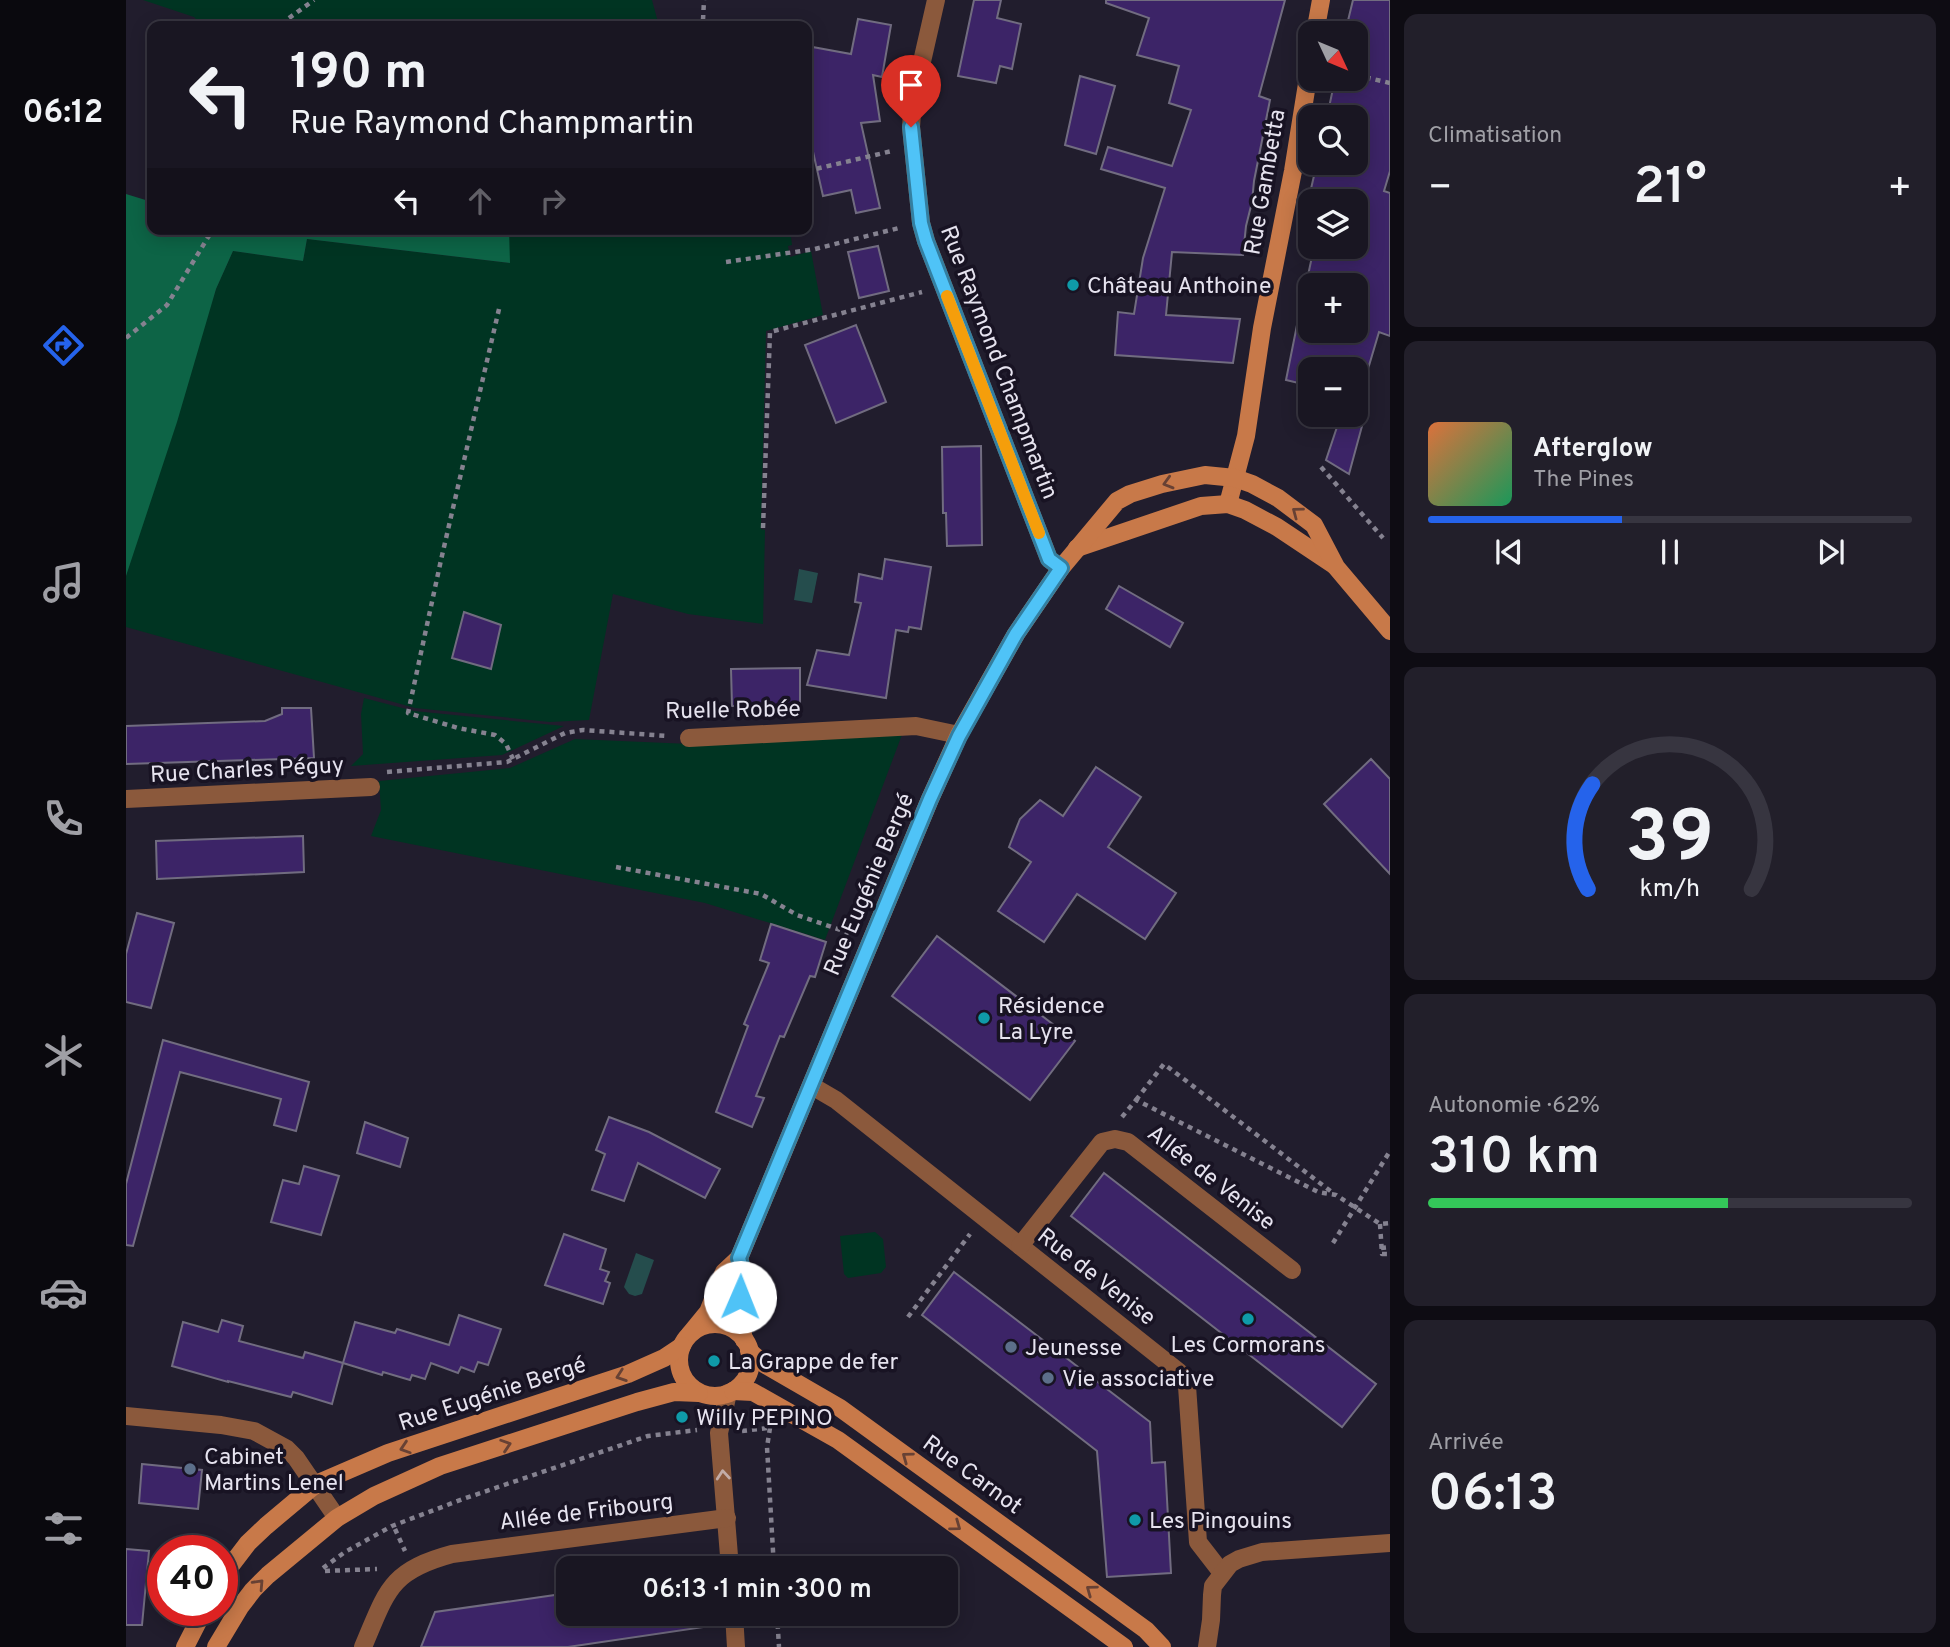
<!DOCTYPE html>
<html lang="fr">
<head>
<meta charset="utf-8">
<style>
	:root { --surface:#191622; --page:#221f2a; --text:#f1f3f6; --muted:#9f9fa5; --line:#373540; --accent:#2563eb }
	body { margin:0; font-family:Overpass,sans-serif; background:var(--page); color:var(--text); height:100vh; display:flex; flex-direction:column; font-size:26px; white-space:nowrap }
	* { box-sizing:border-box; margin:0 }
	p { font-size:23px; color:var(--muted) }
	.icon { flex:none; width:38px; height:38px; fill:none; stroke:currentColor; stroke-width:2; stroke-linecap:round; stroke-linejoin:round }
	.map { position:relative; flex:1; overflow:hidden }
	.panel { display:flex; flex-direction:column; gap:14px; padding:14px; background:#0e0c13; width:560px }
	.panel>* { flex:none }
	.banner { position:absolute; left:21px; top:21px; width:665px; height:214px; border-radius:14px; box-shadow:0 4px 18px #0003,0 0 0 2px var(--line); background:#191622; color:var(--text); overflow:hidden }
	.needle { width:46px; rotate:134deg }
	.buttons { position:absolute; left:1172px; top:21px; display:grid; gap:14px }
	.buttons a { display:grid; place-items:center; width:70px; height:70px; border-radius:14px; background:var(--surface); box-shadow:0 4px 18px #0003,0 0 0 2px var(--line); font-size:35px }
	.speed { position:absolute; left:21px; top:1535px; display:flex; gap:14px; font-size:35px; font-weight:700; text-align:center }
	.speed>* { display:grid; place-content:center; width:91px; height:91px; border-radius:50%; background:var(--surface); box-shadow:0 4px 18px #0003,0 0 0 2px var(--line); line-height:1 }
	.speed .limit { border:10px solid #d22; background:#fff; color:#111 }
	.pin { position:absolute; display:grid; place-items:center; width:60px; height:60px; color:#fff; margin:-72px -30px; border-radius:50% 50% 50% 0; rotate:-45deg; box-shadow:0 0 7px #0007 }
	.pin .icon { rotate:45deg }
	.me { position:absolute; width:77px; margin:-38px; rotate:1deg; stroke-linejoin:round; filter:drop-shadow(0 0 5px #0008) }
	.turn { display:flex; align-items:center; gap:24px; height:147px; padding:0 28px; font-size:32px }
	.turn .icon { width:91px; height:91px; stroke-width:2.5 }
	.turn b { display:block; font-size:49px; line-height:60px }
	.lanes { display:flex; align-items:center; height:66px; padding:0 28px; background:#0003; justify-content:center; gap:35px; direction:ltr }
	.lanes .off { opacity:.35 }
	.big { font-size:52px; font-weight:600; line-height:1.1 }
	.panel .tile { flex:1; display:flex; flex-direction:column; justify-content:center; gap:10px; min-width:0; padding:0 24px; border-radius:14px; background:var(--page) }
	.panel .dial { align-items:center; gap:0 }
	.dial svg { height:182px; overflow:visible; fill:none; stroke:var(--line); stroke-width:7; stroke-linecap:round; text-anchor:middle }
	.dial text { fill:var(--text); stroke:none }
	.song { display:flex; align-items:center; gap:21px }
	.cover { width:84px; height:84px; border-radius:10px; background:linear-gradient(135deg,hsl(20 70% 55%),hsl(150 70% 35%)) }
	.played { height:7px; border-radius:4px; background:linear-gradient(90deg,var(--accent) 40%,var(--line) 40%) }
	.keys { display:flex; justify-content:space-around; direction:ltr }
	.heat { display:flex; justify-content:space-between; align-items:center; font-size:38px; direction:ltr }
	.charge { height:10px; border-radius:5px; background:linear-gradient(90deg,#34c759 62%,var(--line) 0) }
	.trip { position:absolute; left:430px; top:1556px; width:402px; height:70px; border-radius:14px; background:var(--surface); box-shadow:0 4px 18px #0003,0 0 0 2px var(--line); font-weight:600; line-height:70px; text-align:center }
	main { display:flex; flex:1; min-height:0 }
	.tabs { display:flex; flex-direction:column; width:126px; justify-content:space-around; align-items:center; background:#0a090e; color:var(--muted) }
	.tabs .icon { width:49px; height:49px }
	.tabs .selected { color:var(--accent) }
	.tabs b { font-size:32px; color:var(--text) }
	.map>svg:first-child { display:block }
	.green { fill:#003422 }
	.forest { fill:#0d6446 }
	.water { fill:#254d4d }
	.building { fill:#3c2467; stroke:#716c80; stroke-width:2 }
	.lines { fill:none; stroke-linecap:round; stroke-linejoin:round }
	.path { stroke:#858290; stroke-width:4.5; stroke-dasharray:5 5; stroke-linecap:butt }
	.street { stroke:#8b593c; stroke-width:18 }
	.secondary { stroke:#c87949; stroke-width:18 }
	.oneway { stroke:#674134 }
	.oneway2 { stroke:#c2aca7 }
	.route-casing { stroke:#337fa1; stroke-width:18 }
	.route { stroke:#4fc3f7; stroke-width:12 }
	.slow { stroke:#f59e0b; stroke-width:12 }
	.culture-dot { fill:#0f9aa8; stroke:#181323; stroke-width:2.5 }
	.service-dot { fill:#5c6f8a; stroke:#181323; stroke-width:2.5 }
	.labels { text-anchor:middle; stroke-width:7; stroke-linejoin:round; paint-order:stroke }
	.street-label { font-size:23px; fill:#e6e3ef; stroke:#181323 }
	.poi-label { font-size:23px; fill:#e6e3ef; stroke:#181323; text-anchor:start }
</style>
</head>
<body>
<main>
<nav class="tabs">
<b>06:12</b>
<svg class="icon selected" aria-label="directions" viewBox="0 0 24 24"><path d="M12 3l9 9-9 9-9-9zM9 14v-3h6M13 9l2 2-2 2"/></svg>
<svg class="icon" aria-label="music" viewBox="0 0 24 24"><path d="M9 18V5l10-2v13"/><circle cx="6" cy="18" r="3"/><circle cx="16" cy="16" r="3"/></svg>
<svg class="icon" aria-label="phone" viewBox="0 0 24 24"><path d="M5 4h4l2 5-3 2q2 4 5 5l2-3 5 2v4C11 20 4 13 5 4z"/></svg>
<svg class="icon" aria-label="climate" viewBox="0 0 24 24"><path d="M12 3v18M4 7l16 10M4 17L20 7"/></svg>
<svg class="icon" aria-label="car" viewBox="0 0 24 24"><path d="M5 17H2v-5l4-1 3-4h7l3 4 3 1v5h-3M9 17h6M6 11h13"/><circle cx="7" cy="17" r="2"/><circle cx="17" cy="17" r="2"/></svg>
<svg class="icon" aria-label="filters" viewBox="0 0 24 24"><path d="M4 7h16M4 17h16"/><circle cx="9" cy="7" r="2"/><circle cx="15" cy="17" r="2"/></svg>
</nav>
<div class="map">
<svg width="1264" height="1647" viewBox="0 0 1264 1647">
	<rect width="100%" height="100%" fill="#211d2d"/>
	<!-- green -->
	<g class="green">
		<path d="M 17,0 L 526,0 L 533,26 L 77,26 L 68,17 Z"/>
		<path d="M 383,229 L 664,229 L 666,245 L 662,246 L 664,257 L 685,251 L 697,315 L 640,331 L 635,529 L 639,530 L 637,624 L 562,614 L 487,594 L 463,720 L 424,722 L 289,708 L 0,627 L 0,576 L 90,289 L 107,251 L 177,261 L 181,239 L 383,263 Z"/>
		<path d="M 238,698 L 288,711 L 438,726 L 376,755 L 225,766 L 237,754 L 235,714 Z"/>
		<path d="M 777,732 L 699,940 L 579,903 L 245,836 L 255,810 L 253,781 L 384,768 L 449,739 L 564,744 Z"/>
		<path d="M 749,1232 L 757,1239 L 760,1267 L 755,1273 L 722,1278 L 718,1274 L 714,1236 Z"/>
	</g>
	<!-- forest -->
	<path class="forest" d="M 0,194 L 26,202 L 26,229 L 383,229 L 384,263 L 181,239 L 177,261 L 107,251 L 90,289 L 51,422 L 0,576 Z"/>
	<!-- water -->
	<g class="water">
		<path d="M 673,569 L 692,573 L 686,603 L 668,600 Z"/>
		<path d="M 510,1253 L 528,1260 L 516,1294 L 509,1296 L 503,1294 L 498,1287 Z"/>
	</g>
	<!-- building -->
	<g class="building">
		<path d="M 848,0 L 875,0 L 871,18 L 895,24 L 886,69 L 874,66 L 870,83 L 832,76 Z"/>
		<path d="M 980,0 L 1159,0 L 1133,96 L 1144,100 L 1128,181 L 1126,202 L 1120,226 L 1117,255 L 1046,252 L 1040,315 L 1114,319 L 1107,363 L 989,355 L 992,312 L 1008,314 L 1017,258 L 1039,188 L 975,169 L 982,147 L 1046,166 L 1065,110 L 1043,103 L 1053,66 L 1011,55 L 1023,18 L 980,3 Z"/>
		<path d="M 1227,0 L 1264,0 L 1264,171 L 1258,191 L 1264,193 L 1264,336 L 1253,332 L 1236,389 L 1230,388 L 1230,369 L 1185,369 L 1185,386 L 1160,380 L 1174,310 L 1185,311 L 1185,331 L 1230,331 L 1230,285 L 1180,285 L 1188,247 L 1230,247 L 1230,201 L 1191,201 L 1193,195 L 1184,193 L 1191,163 L 1230,163 L 1230,117 L 1201,117 L 1209,79 L 1230,79 L 1230,33 L 1219,33 Z"/>
		<path d="M 732,19 L 765,25 L 756,77 L 747,75 L 754,121 L 735,123 L 754,208 L 730,213 L 725,190 L 697,196 L 681,125 L 681,46 L 725,54 Z"/>
		<path d="M 954,76 L 989,86 L 970,154 L 939,145 Z"/>
		<path d="M 752,246 L 763,291 L 733,298 L 722,252 Z"/>
		<path d="M 730,325 L 760,402 L 710,423 L 679,345 Z"/>
		<path d="M 1215,415 L 1239,415 L 1223,474 L 1200,460 Z"/>
		<path d="M 855,446 L 856,545 L 821,546 L 820,513 L 817,513 L 816,447 Z"/>
		<path d="M 759,559 L 805,567 L 795,629 L 783,627 L 782,632 L 770,630 L 760,698 L 681,685 L 691,650 L 723,655 L 735,603 L 729,602 L 733,574 L 756,579 Z"/>
		<path d="M 993,586 L 1057,623 L 1044,647 L 980,609 Z"/>
		<path d="M 338,612 L 375,625 L 365,669 L 326,658 Z"/>
		<path d="M 674,668 L 674,705 L 606,706 L 605,669 Z"/>
		<path d="M 156,708 L 185,708 L 188,758 L 0,764 L 0,726 L 139,721 L 156,714 Z"/>
		<path d="M 1245,759 L 1264,779 L 1264,874 L 1198,804 Z"/>
		<path d="M 970,767 L 1015,797 L 982,847 L 1050,893 L 1019,939 L 951,894 L 918,942 L 872,911 L 905,862 L 883,847 L 894,819 L 914,800 L 937,816 Z"/>
		<path d="M 177,836 L 178,872 L 31,879 L 30,841 Z"/>
		<path d="M 11,913 L 48,923 L 25,1008 L 0,1002 L 0,954 Z"/>
		<path d="M 645,924 L 700,942 L 689,977 L 684,976 L 658,1037 L 654,1036 L 630,1096 L 638,1098 L 626,1127 L 590,1112 L 622,1026 L 618,1024 L 643,963 L 634,960 Z"/>
		<path d="M 811,936 L 949,1041 L 904,1100 L 766,996 Z"/>
		<path d="M 37,1040 L 183,1082 L 170,1131 L 148,1125 L 155,1099 L 54,1072 L 7,1246 L 0,1245 L 0,1184 Z"/>
		<path d="M 483,1117 L 523,1132 L 594,1169 L 579,1198 L 512,1163 L 498,1201 L 466,1190 L 479,1154 L 470,1150 Z"/>
		<path d="M 239,1122 L 282,1138 L 274,1167 L 231,1153 Z"/>
		<path d="M 178,1166 L 213,1176 L 195,1235 L 145,1222 L 157,1180 L 173,1184 Z"/>
		<path d="M 978,1173 L 1250,1384 L 1216,1427 L 945,1216 Z"/>
		<path d="M 438,1234 L 480,1249 L 474,1269 L 483,1272 L 479,1281 L 484,1283 L 477,1304 L 419,1285 Z"/>
		<path d="M 828,1272 L 1024,1422 L 1026,1463 L 1039,1462 L 1045,1573 L 981,1577 L 971,1451 L 796,1315 Z"/>
		<path d="M 333,1315 L 375,1329 L 362,1365 L 352,1362 L 348,1372 L 335,1367 L 332,1373 L 305,1363 L 299,1379 L 286,1375 L 284,1380 L 257,1372 L 256,1375 L 217,1363 L 229,1322 L 269,1333 L 271,1329 L 323,1345 Z"/>
		<path d="M 96,1320 L 117,1326 L 113,1341 L 177,1358 L 179,1352 L 217,1363 L 206,1404 L 167,1392 L 165,1397 L 102,1381 L 102,1382 L 46,1366 L 57,1322 L 92,1332 Z"/>
		<path d="M 16,1464 L 76,1470 L 72,1509 L 13,1503 Z"/>
		<path d="M 0,1549 L 23,1551 L 16,1625 L 0,1625 Z"/>
		<path d="M 443,1593 L 443,1614 L 577,1614 L 578,1627 L 442,1647 L 295,1647 L 309,1612 Z"/>
	</g>
	<g class="lines">
		<!-- path -->
		<g class="path">
			<path d="M 577,20 L 578,0"/>
			<path d="M 158,26 L 159,21 L 188,0"/>
			<path d="M 1230,75 L 1264,83"/>
			<path d="M 681,171 L 766,151"/>
			<path d="M 600,262 L 689,249 L 773,228"/>
			<path d="M 373,309 L 315,560 L 282,713 L 332,728 L 369,735 L 380,744 L 387,759"/>
			<path d="M 0,338 L 41,305 L 87,229"/>
			<path d="M 1195,467 L 1257,538"/>
			<path d="M 637,528 L 644,332 L 796,292"/>
			<path d="M 261,772 L 381,762 L 439,733 L 457,730 L 542,736"/>
			<path d="M 490,867 L 635,894 L 671,915 L 723,933"/>
			<path d="M 1010,1100 L 1038,1064 L 1207,1193"/>
			<path d="M 996,1117 L 1010,1100 L 1192,1192 L 1210,1195 L 1254,1224 L 1264,1223"/>
			<path d="M 1254,1224 L 1256,1254 L 1264,1254"/>
			<path d="M 1207,1243 L 1264,1151"/>
			<path d="M 1255,1248 L 1264,1247"/>
			<path d="M 782,1317 L 844,1234"/>
			<path d="M 644,1428 L 641,1447 L 648,1568"/>
			<path d="M 616,1431 L 642,1428"/>
			<path d="M 269,1529 L 279,1551"/>
			<path d="M 197,1568 L 219,1552 L 266,1526 L 337,1499 L 522,1436 L 571,1430"/>
			<path d="M 199,1571 L 251,1569"/>
			<path d="M 651,1614 L 653,1647"/>
		</g>
		<!-- street -->
		<g class="street">
			<path d="M 810,0 L 787,101 L 785,127 L 795,223 L 800,241 L 923,559 L 935,568"/>
			<path d="M 563,738 L 790,726 L 833,735"/>
			<path d="M 0,799 L 245,787"/>
			<path d="M 686,1086 L 710,1100 L 1053,1372 L 1061,1386 L 1072,1542 L 1096,1573"/>
			<path d="M 894,1246 L 976,1142 L 989,1139 L 1002,1142 L 1166,1270"/>
			<path d="M 602,1393 L 593,1433 L 604,1568"/>
			<path d="M 0,1416 L 95,1425 L 128,1431 L 161,1449 L 170,1458 L 211,1518"/>
			<path d="M 608,1614 L 610,1647"/>
			<path d="M 237,1647 C 261,1591 263,1571 326,1554 L 601,1518"/>
			<path d="M 1081,1647 L 1085,1620 L 1086,1595 L 1087,1586 L 1104,1564 L 1113,1559 L 1136,1552 L 1264,1543"/>
		</g>
		<!-- secondary -->
		<g class="secondary">
			<path d="M 1189,33 L 1195,0"/>
			<path d="M 1102,504 L 1120,436 L 1136,328 L 1167,171 L 1185,59"/>
			<path d="M 951,548 L 1075,506 L 1102,504 L 1119,510 L 1151,527 L 1208,565"/>
			<path d="M 613,1258 L 618,1276 L 614,1297 L 614,1317 L 618,1340"/>
			<circle cx="589" cy="1360" r="36"/>
			<path d="M 564,1334 L 582,1312 L 598,1272 L 613,1258 L 804,799 L 833,735 L 890,634 L 935,568 L 991,501 L 1004,494 L 1036,484 L 1079,475 L 1109,478 L 1126,484 L 1152,498 L 1188,525 L 1210,567 L 1264,631"/>
			<path d="M 623,1351 L 638,1364 L 714,1408 L 1020,1630 L 1036,1647"/>
			<path d="M 607,1391 L 627,1392 L 712,1440 L 998,1647"/>
			<path d="M 96,1577 L 122,1543 L 140,1526 L 190,1484 L 262,1453 L 502,1374 L 538,1358 L 556,1346"/>
			<path d="M 59,1647 L 78,1610"/>
			<path d="M 90,1647 L 114,1607 L 127,1590 L 142,1575 L 211,1518 L 248,1496 L 314,1466 L 511,1402 L 548,1392 L 573,1393"/>
		</g>
	</g>
	<!-- one-way arrows -->
	<defs><path id="oneway-chevron" d="M-2-3.5L2.5 0L-2 3.5" fill="none" stroke-width="1.6" stroke-linecap="round" stroke-linejoin="round" transform="scale(1.75)"/></defs>
	<g class="oneway">
		<use href="#oneway-chevron" transform="translate(1042 483) rotate(164)"/>
		<use href="#oneway-chevron" transform="translate(1171 512) rotate(-143)"/>
		<use href="#oneway-chevron" transform="translate(495 1376) rotate(161)"/>
		<use href="#oneway-chevron" transform="translate(380 1445) rotate(-18)"/>
		<use href="#oneway-chevron" transform="translate(279 1448) rotate(162)"/>
		<use href="#oneway-chevron" transform="translate(781 1457) rotate(-144)"/>
		<use href="#oneway-chevron" transform="translate(830 1526) rotate(36)"/>
		<use href="#oneway-chevron" transform="translate(133 1584) rotate(-47)"/>
		<use href="#oneway-chevron" transform="translate(965 1590) rotate(-144)"/>
	</g>
	<use class="oneway2" href="#oneway-chevron" transform="translate(597 1475) rotate(-95)"/>
	<g class="lines">
		<!-- route casing -->
		<g class="route-casing">
			<path id="route" d="M 614,1297 L 618,1276 L 613,1258 L 804,799 L 833,736 L 890,634 L 935,568 L 923,559 L 800,241 L 795,223 L 785,127"/>
		</g>
		<!-- route -->
		<use href="#route" class="route"/>
		<!-- slow -->
		<path class="slow" d="M 821,296 L 913,533"/>
	</g>
	<!-- markers -->
	<g class="culture-dot">
		<circle cx="947" cy="285" r="7"/>
		<circle cx="858" cy="1018" r="7"/>
		<circle cx="1122" cy="1319" r="7"/>
		<circle cx="588" cy="1361" r="7"/>
		<circle cx="556" cy="1417" r="7"/>
		<circle cx="1009" cy="1520" r="7"/>
	</g>
	<g class="service-dot">
		<circle cx="885" cy="1347" r="7"/>
		<circle cx="922" cy="1378" r="7"/>
		<circle cx="64" cy="1469" r="7"/>
	</g>
	<g class="labels">
		<!-- street labels -->
		<g class="street-label">
			<text transform="translate(1138 182) rotate(-80)" y="8">Rue Gambetta</text>
			<text transform="translate(874 362) rotate(69)" y="8">Rue Raymond Champmartin</text>
			<text transform="translate(607 709) rotate(-1)" y="8">Ruelle Robée</text>
			<text transform="translate(121 769) rotate(-3)" y="8">Rue Charles Péguy</text>
			<text transform="translate(742 884) rotate(-67)" y="8">Rue Eugénie Bergé</text>
			<text transform="translate(1086 1177) rotate(38)" y="8">Allée de Venise</text>
			<text transform="translate(971 1276) rotate(38)" y="8">Rue de Venise</text>
			<text transform="translate(366 1393) rotate(-18)" y="8">Rue Eugénie Bergé</text>
			<text transform="translate(847 1474) rotate(36)" y="8">Rue Carnot</text>
			<text transform="translate(460 1511) rotate(-7)" y="8">Allée de Fribourg</text>
		</g>
		<!-- poi labels -->
		<g class="poi-label">
			<text x="961" y="293">Château Anthoine</text>
			<text x="872" y="1013">Résidence<tspan x="872" dy="26">La Lyre</tspan></text>
			<text x="1122" y="1352" text-anchor="middle">Les Cormorans</text>
			<text x="899" y="1355">Jeunesse</text>
			<text x="602" y="1369">La Grappe de fer</text>
			<text x="936" y="1386">Vie associative</text>
			<text x="570" y="1425">Willy PEPINO</text>
			<text x="78" y="1464">Cabinet<tspan x="78" dy="26">Martins Lenel</tspan></text>
			<text x="1023" y="1528">Les Pingouins</text>
		</g>
	</g>
</svg>
<div class="buttons">
<a><svg class="needle" viewBox="-14 -14 28 28"><path d="M0-13l5 13h-10z" fill="#e53935"/><path d="M0 13l5-13h-10z" fill="#9f9fa5"/></svg></a>
<a><svg class="icon" aria-label="search" viewBox="0 0 24 24"><circle cx="10" cy="10" r="6"/><path d="M15 15l6 6"/></svg></a>
<a><svg class="icon" aria-label="layers" viewBox="0 0 24 24"><path d="M12 4l9 5-9 5-9-5zM3 14l9 5 9-5"/></svg></a>
<a>+</a>
<a>−</a>
</div>
<div class="speed"><div class="limit">40</div></div>
<div class="pin" style="left:785px;top:127px;background:#d93025"><svg class="icon" aria-label="arrive" viewBox="0 0 24 24"><path d="M6 21V4h12l-3 4 3 4H6"/></svg></div>
<svg class="me" style="left:614px;top:1297px" viewBox="-20 -20 40 40"><circle r="19" fill="#fff"/><path d="M0-13L10 11 0 6-10 11z" fill="#4fc3f7"/></svg>
<div class="trip">06:13 · 1 min · 300 m</div>
<div class="banner">
<div class="turn"><svg class="icon" aria-label="left" viewBox="0 0 24 24"><path d="M17 20v-9H6M10 6l-5 5 5 5"/></svg><div><b>190 m</b>Rue Raymond Champmartin</div></div>
<div class="lanes"><svg class="icon" aria-label="left" viewBox="0 0 24 24"><path d="M17 20v-9H6M10 6l-5 5 5 5"/></svg><svg class="icon off" aria-label="ahead" viewBox="0 0 24 24"><path d="M12 20V5M6 11l6-6 6 6"/></svg><svg class="icon off" aria-label="right" viewBox="0 0 24 24"><path d="M7 20v-9h11M14 6l5 5-5 5"/></svg></div>
</div>
</div>
<section class="panel">
<div class="tile"><p>Climatisation</p>
<div class="heat"><a>−</a><b class="big">21°</b><a>+</a></div>
</div>
<div class="tile">
<div class="song"><i class="cover"></i><div><b>Afterglow</b><p>The Pines</p></div></div>
<div class="played"></div>
<div class="keys"><svg class="icon" aria-label="previous" viewBox="0 0 24 24"><path d="M18 5L8 12l10 7zM5 5v14"/></svg><svg class="icon" aria-label="pause" viewBox="0 0 24 24"><path d="M8 5v14M16 5v14"/></svg><svg class="icon" aria-label="next" viewBox="0 0 24 24"><path d="M6 5l10 7-10 7zM19 5v14"/></svg></div>
</div>
<div class="tile dial"><svg viewBox="0 0 100 80">
<path d="M14 69A42 42 0 1 1 86 69"/>
<path d="M14 69A42 42 0 0 1 16 23" stroke="#2563eb"/>
<text x="50" y="56" font-size="32" font-weight="700">39</text>
<text x="50" y="72" font-size="11">km/h</text>
</svg></div>
<div class="tile"><p>Autonomie · 62%</p><b class="big">310 km</b><div class="charge"></div></div>
<div class="tile"><p>Arrivée</p><b class="big">06:13</b></div>
</section>
</main>
</body>
</html>
